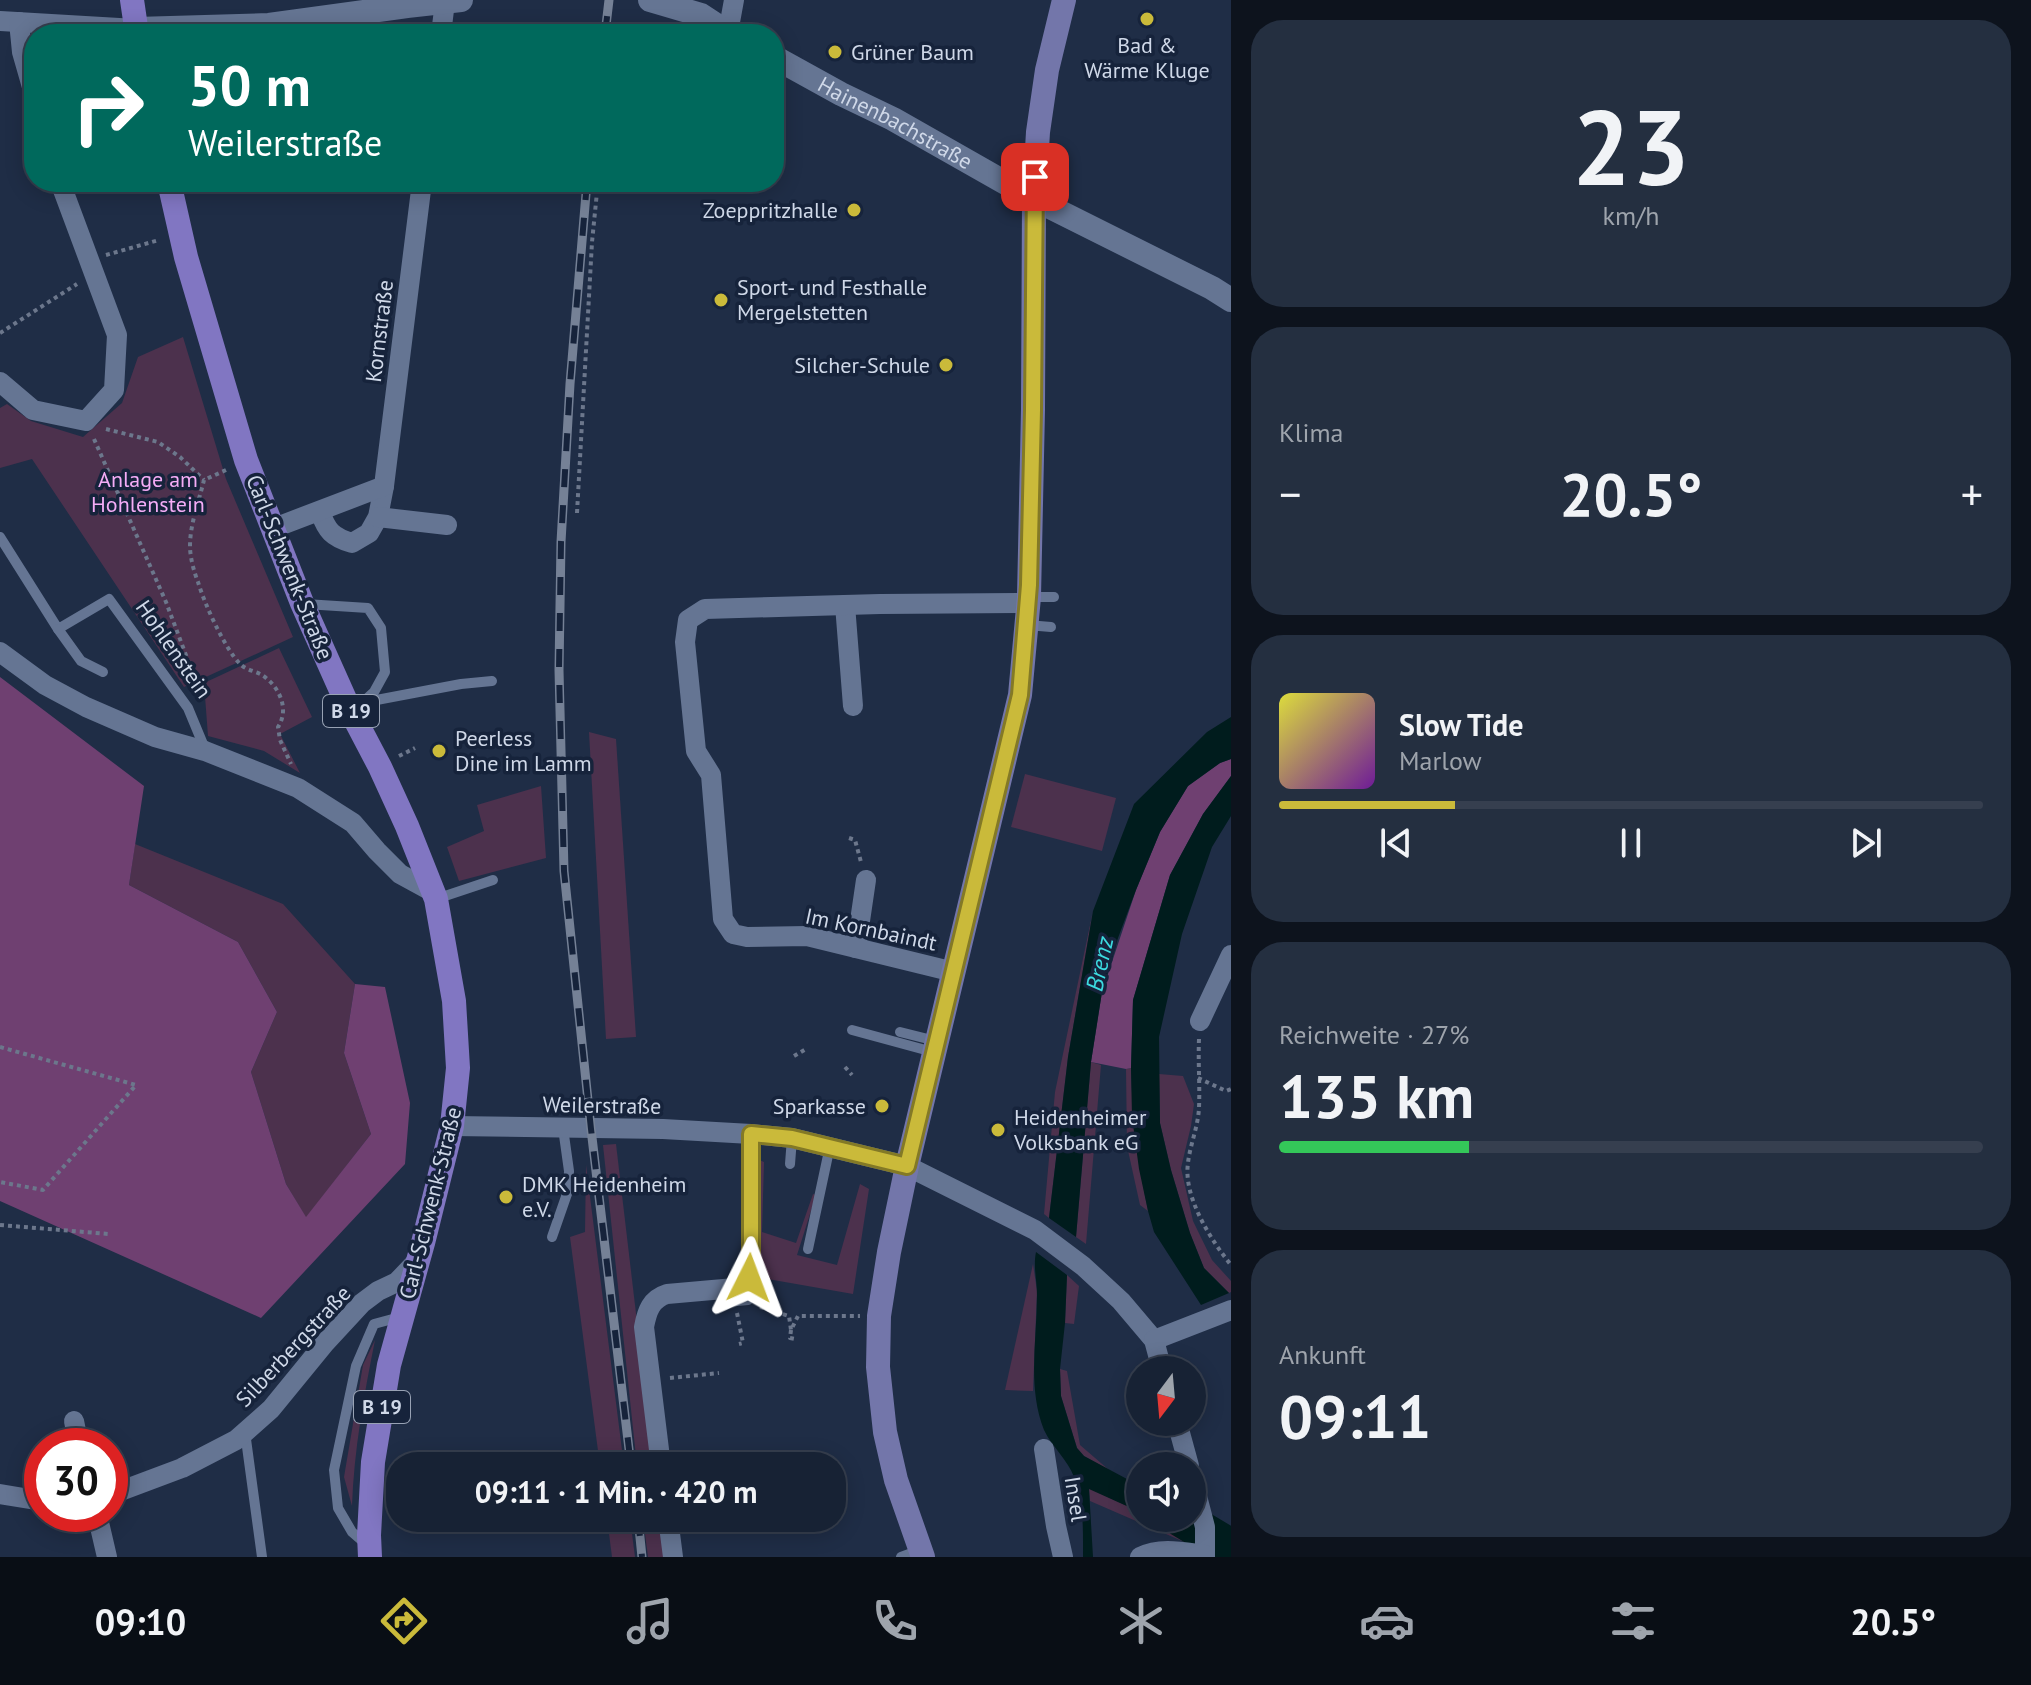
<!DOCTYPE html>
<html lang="de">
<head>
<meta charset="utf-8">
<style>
	:root { --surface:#172234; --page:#242f40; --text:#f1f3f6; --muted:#9ea4ac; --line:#363f4f; --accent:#caba3a }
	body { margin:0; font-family:"PT Sans",sans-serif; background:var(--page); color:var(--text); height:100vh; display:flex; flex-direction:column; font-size:30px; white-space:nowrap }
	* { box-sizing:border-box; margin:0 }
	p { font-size:26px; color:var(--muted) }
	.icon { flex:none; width:44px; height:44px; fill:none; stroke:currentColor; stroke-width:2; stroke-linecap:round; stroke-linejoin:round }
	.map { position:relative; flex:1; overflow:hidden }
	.sheet { display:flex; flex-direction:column; gap:20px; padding:20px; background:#0d131d; width:800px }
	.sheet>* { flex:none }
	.top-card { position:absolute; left:24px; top:24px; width:760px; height:168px; border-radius:32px; box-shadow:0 4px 20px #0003,0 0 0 2px var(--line); background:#00695c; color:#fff; overflow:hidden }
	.needle { width:52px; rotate:196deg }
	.buttons { position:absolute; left:1126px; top:1356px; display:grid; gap:16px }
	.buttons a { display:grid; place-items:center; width:80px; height:80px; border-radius:50%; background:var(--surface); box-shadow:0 4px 20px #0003,0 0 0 2px var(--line); font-size:40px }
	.speed { position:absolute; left:24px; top:1428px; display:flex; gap:16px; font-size:40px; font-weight:700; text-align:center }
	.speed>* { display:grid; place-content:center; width:104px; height:104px; border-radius:50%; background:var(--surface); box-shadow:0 4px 20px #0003,0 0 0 2px var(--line); line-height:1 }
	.speed .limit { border:12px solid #d22; background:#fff; color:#111 }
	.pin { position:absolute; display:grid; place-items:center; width:68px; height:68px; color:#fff; margin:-34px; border-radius:16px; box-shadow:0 4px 12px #0006 }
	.me { position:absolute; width:88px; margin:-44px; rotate:3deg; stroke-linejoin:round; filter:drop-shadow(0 0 6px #0008) }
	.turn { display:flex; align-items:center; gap:28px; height:168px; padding:0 32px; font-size:36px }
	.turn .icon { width:104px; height:104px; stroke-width:2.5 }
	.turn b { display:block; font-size:56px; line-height:68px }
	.big { font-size:60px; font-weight:600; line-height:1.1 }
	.sheet .tile { flex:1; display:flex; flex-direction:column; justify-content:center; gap:12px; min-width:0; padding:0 28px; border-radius:32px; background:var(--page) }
	.sheet .dial { align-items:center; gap:0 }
	.dial b { font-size:104px; line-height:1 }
	.song { display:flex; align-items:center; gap:24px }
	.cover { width:96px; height:96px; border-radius:12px; background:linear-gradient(135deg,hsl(60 70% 55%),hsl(280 70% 35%)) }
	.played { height:8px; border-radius:4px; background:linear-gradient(90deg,var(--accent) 25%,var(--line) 25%) }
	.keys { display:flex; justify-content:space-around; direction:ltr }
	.heat { display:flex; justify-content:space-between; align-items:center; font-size:44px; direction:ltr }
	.charge { height:12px; border-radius:6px; background:linear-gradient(90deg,#34c759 27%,var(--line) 0) }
	.trip { position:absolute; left:386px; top:1452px; width:460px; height:80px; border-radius:32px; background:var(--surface); box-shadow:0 4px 20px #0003,0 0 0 2px var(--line); font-weight:600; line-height:80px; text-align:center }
	.menu { display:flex; height:128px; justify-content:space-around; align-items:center; background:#090e15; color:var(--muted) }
	.menu .icon { width:56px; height:56px }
	.menu .current { color:var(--accent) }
	.menu b { font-size:36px; color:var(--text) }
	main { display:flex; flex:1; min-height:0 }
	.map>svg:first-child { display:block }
	.green { fill:#4c314d }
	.forest { fill:#6f4071 }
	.water { fill:#001c1d }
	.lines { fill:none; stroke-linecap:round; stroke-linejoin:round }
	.river { stroke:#001c1d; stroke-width:38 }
	.path { stroke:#6c778c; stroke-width:4; stroke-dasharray:4 4; stroke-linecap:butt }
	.service { stroke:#657593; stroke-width:10 }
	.minor { stroke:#657593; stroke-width:20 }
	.tertiary { stroke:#657593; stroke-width:24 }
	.secondary { stroke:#7376aa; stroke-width:24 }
	.primary { stroke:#8176c2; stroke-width:24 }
	.rail-casing { stroke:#758196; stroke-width:9 }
	.rail { stroke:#16233b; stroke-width:6; stroke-dasharray:18; stroke-linecap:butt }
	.route-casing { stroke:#837926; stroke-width:20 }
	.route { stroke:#caba3a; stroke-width:14 }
	.poi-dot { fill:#caba3a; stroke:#16233b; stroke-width:3 }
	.labels { text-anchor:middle; stroke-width:7; stroke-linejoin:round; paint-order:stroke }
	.shield { fill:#16233b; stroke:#98a2b4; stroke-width:2 }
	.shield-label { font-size:20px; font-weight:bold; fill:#cfd8e8 }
	.poi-label { font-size:22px; fill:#cfd8e8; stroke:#16233b; text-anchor:start }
	.street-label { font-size:22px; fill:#cfd8e8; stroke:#16233b }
	.park-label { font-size:22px; fill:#f4acf6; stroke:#16233b }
	.water-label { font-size:24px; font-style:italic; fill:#3cdbe0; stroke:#16233b }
</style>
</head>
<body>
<main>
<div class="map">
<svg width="1231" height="1557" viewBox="0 0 1231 1557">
	<rect width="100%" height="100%" fill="#1f2d46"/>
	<!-- green -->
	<g class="green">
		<path d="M 183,337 L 226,479 L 293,637 L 184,687 L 32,459 L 0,468 L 0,408 L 7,404 L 31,421 L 83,437 L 122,403 L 138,357 Z"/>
		<path d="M 279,648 L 312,717 L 280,734 L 300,773 L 264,751 L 208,736 L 204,683 Z"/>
		<path d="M 589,732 L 616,739 L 636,1037 L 606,1039 Z"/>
		<path d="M 1025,774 L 1116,798 L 1102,851 L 1011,827 Z"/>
		<path d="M 541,786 L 546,858 L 459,881 L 447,847 L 484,831 L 477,805 Z"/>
		<path d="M 135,844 L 283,904 L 355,984 L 344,1053 L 371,1134 L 306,1218 L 286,1184 L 251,1072 L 277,1012 L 238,942 L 129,885 Z"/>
		<path d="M 1093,911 L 1068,1057 L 1049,1218 L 1044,1214 L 1055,1092 Z"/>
		<path d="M 1091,1062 L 1101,1065 L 1086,1244 L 1076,1237 Z"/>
		<path d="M 1131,1068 C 1132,1118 1138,1162 1148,1211 L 1140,1205 L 1127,1146 L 1126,1069 Z"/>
		<path d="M 1159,1074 L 1183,1076 L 1194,1104 L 1191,1126 L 1181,1168 L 1193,1221 L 1212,1260 L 1231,1281 L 1231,1292 L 1229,1293 L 1204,1268 L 1190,1233 L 1171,1170 L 1160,1123 Z"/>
		<path d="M 616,1144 L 654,1466 L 637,1466 L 603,1145 Z"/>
		<path d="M 757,1159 L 764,1162 L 762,1232 L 796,1243 L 813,1194 L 816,1195 L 797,1255 L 837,1265 L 860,1184 L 869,1189 L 853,1294 L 757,1277 Z"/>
		<path d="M 586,1165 L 624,1466 L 600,1466 L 570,1237 L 585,1232 Z"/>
		<path d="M 1033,1264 L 1037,1291 L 1033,1391 L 1005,1390 Z"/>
		<path d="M 1067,1275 L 1079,1286 L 1074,1324 L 1065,1323 Z"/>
		<path d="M 375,1340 C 364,1395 354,1450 352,1506 L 344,1477 L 363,1365 Z"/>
		<path d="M 1060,1369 L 1067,1371 L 1080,1445 L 1109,1470 L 1084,1456 L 1077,1448 L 1061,1396 Z"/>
		<path d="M 1089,1488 L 1140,1512 L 1140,1518 L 1152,1518 L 1195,1539 L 1195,1543 L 1189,1544 L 1090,1501 Z"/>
		<path d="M 607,1518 L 630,1518 L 635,1557 L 612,1557 Z"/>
		<path d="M 643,1518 L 660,1518 L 665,1557 L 648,1557 Z"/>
	</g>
	<!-- forest -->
	<g class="forest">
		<path d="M 0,677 L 144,786 L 129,885 L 238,942 L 277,1012 L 251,1072 L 286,1184 L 306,1217 L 371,1134 L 344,1053 L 355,984 L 385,987 L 410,1103 L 405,1164 L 261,1318 L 0,1201 Z"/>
		<path d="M 1231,759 L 1231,776 L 1203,814 L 1170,875 L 1133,1000 L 1131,1068 L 1126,1069 L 1091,1062 L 1102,992 L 1136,890 L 1160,832 L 1188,786 L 1220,763 Z"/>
	</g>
	<!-- water -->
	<g class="water">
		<path d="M 1231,717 L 1231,759 L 1220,763 L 1188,786 L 1160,832 L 1136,890 L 1118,938 L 1102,992 L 1091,1062 L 1076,1237 L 1049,1218 L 1068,1057 L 1093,911 L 1134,804 L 1207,732 Z"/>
		<path d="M 1231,776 L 1231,816 L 1212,847 L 1182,934 L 1159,1037 L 1160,1123 L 1171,1170 L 1190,1233 L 1204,1268 L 1229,1293 L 1201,1305 L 1154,1232 L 1148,1211 L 1139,1169 L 1132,1117 L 1131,1068 L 1133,1000 L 1170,875 L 1203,814 Z"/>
		<path d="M 1036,1252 L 1067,1275 L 1065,1323 L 1060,1369 L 1061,1396 L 1077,1448 L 1084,1456 L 1140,1486 L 1140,1512 L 1089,1489 L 1093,1557 L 1083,1557 C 1083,1531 1084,1501 1074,1477 C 1068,1460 1052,1447 1044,1430 C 1027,1387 1037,1340 1037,1295 C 1037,1280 1033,1267 1036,1252 Z"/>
		<path d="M 1192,1513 L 1195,1539 L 1152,1518 L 1192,1518 Z"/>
	</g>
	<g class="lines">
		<!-- river -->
		<path class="river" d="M 1181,1518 L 1231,1548"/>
		<!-- path -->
		<g class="path">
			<path d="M 106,255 L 159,240"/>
			<path d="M 0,333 L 77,284"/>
			<path d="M 106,429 L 158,442 L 180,457 L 204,480"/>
			<path d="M 94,439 L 166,602 L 198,687 L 199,697"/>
			<path d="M 226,470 L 204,480 C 199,501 190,524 190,546 C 190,557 194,572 198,582 C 205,605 224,647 240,664 C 246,670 255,671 262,675 C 279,686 290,709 278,727 L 280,740 L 291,764"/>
			<path d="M 577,513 L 592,242 L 598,182"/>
			<path d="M 399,756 L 415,748"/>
			<path d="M 849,838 L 855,840 L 861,862"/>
			<path d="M 1199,1039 C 1198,1062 1200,1085 1199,1108 C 1198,1127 1190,1145 1188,1163 C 1183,1197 1211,1240 1231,1265"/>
			<path d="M 0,1047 L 136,1085 L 43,1190 L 0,1182"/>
			<path d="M 794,1056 L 806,1049"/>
			<path d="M 845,1067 L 852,1075"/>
			<path d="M 1198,1078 L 1226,1091 L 1231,1089"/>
			<path d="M 0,1225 L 109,1234"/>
			<path d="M 760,1307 L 789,1316 L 791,1330 L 798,1316 L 860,1316"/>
			<path d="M 737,1313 L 743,1343 L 739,1344"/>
			<path d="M 791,1330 L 790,1338 L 795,1339"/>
			<path d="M 670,1378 L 719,1373"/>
		</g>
		<!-- service -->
		<g class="service">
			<path d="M 0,537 L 58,629 L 109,599 L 188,708 L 205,749"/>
			<path d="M 1029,597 L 1054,597"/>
			<path d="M 305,604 L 368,608 L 381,628 L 385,672 L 374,692 L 362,703"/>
			<path d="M 1027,625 L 1051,627"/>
			<path d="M 58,629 L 81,661 L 103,672"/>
			<path d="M 366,702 L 461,684 L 492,681"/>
			<path d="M 436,899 L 493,880"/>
			<path d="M 852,1030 L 933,1052"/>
			<path d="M 900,1032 L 936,1041"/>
			<path d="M 790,1164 L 792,1138"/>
			<path d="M 552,1237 L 568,1191 L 569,1171 L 563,1128"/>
			<path d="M 808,1249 L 830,1146"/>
			<path d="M 726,1302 L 748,1300 L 743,1284"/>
			<path d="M 245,1432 L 262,1557"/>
			<path d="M 367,1545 L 352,1532 L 338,1508 L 334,1470 L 356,1366 L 374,1324 L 400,1317"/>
			<path d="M 901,1557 L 920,1550"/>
		</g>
		<!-- minor -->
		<g class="minor">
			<path d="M 0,21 L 136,29"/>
			<path d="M 19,22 L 22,52 L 34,94"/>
			<path d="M 728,33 L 734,0"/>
			<path d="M 441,34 L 445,2"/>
			<path d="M 0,382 L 33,410 L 86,421 L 114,390 L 117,335 L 60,182"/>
			<path d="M 320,512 C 327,531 332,537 352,543 L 369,533 L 378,517 L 384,486"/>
			<path d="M 378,517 L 447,525"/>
			<path d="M 274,528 L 384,486 L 422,182"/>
			<path d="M 845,605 L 853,706"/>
			<path d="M 0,652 L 45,685 L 86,707 L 155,737 L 205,751 L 298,788 L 353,823 L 377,851 L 400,874 L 433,892"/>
			<path d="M 856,948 L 866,880"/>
			<path d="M 954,972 L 807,936 L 747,937 L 733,934 L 723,919 L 711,775 L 696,751 L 685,642 L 688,620 L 705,609 L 880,604 L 1028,603"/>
			<path d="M 1200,1021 L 1231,955"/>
			<path d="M 452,1126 L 663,1129 L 751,1134 L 792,1138 L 907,1166 L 1035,1230 L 1083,1266 L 1121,1301 L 1154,1340 L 1162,1370"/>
			<path d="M 1154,1340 L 1231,1310"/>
			<path d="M 74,1421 L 79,1446"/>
			<path d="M 1177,1422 L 1189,1466"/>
			<path d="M 1044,1449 L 1056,1526 L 1063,1557"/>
			<path d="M 661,1466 L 644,1327 C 647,1311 651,1299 667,1294 L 735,1288 L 749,1278 L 751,1270 L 751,1134"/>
			<path d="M 1192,1477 L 1205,1527 L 1205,1557"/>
			<path d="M 0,1494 L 42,1501"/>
			<path d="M 110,1495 L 182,1468 L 236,1440 L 271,1409 L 325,1343 L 362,1303 L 378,1291 L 397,1282 L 418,1260"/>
			<path d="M 97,1514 L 107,1557"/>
			<path d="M 668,1518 L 673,1557"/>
			<path d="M 1140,1557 C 1161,1547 1182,1552 1205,1555"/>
		</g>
		<!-- tertiary -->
		<g class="tertiary">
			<path d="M 650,0 L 701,15 L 730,34"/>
			<path d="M 136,29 L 269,25 L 407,6 L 461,0"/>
			<path id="s1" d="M 774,57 L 841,94 L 893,119 L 1034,199 L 1212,288 L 1231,300"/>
		</g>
		<!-- secondary -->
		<path class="secondary" d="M 923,1557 L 896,1480 L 885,1432 L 878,1367 L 879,1316 L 889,1252 L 907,1166 L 1020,695 L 1029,597 L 1033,410 L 1034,199 L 1038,132 L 1047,70 L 1064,0"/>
		<!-- primary -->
		<g class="primary">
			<path d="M 132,0 L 137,34"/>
			<path d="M 169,182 L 186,257 L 246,460 L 302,603 L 348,706 L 380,767 L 407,826 L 436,899 L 454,1001 L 458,1068 L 452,1126 L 423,1243 L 389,1365 L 373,1462 L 369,1535 L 370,1557"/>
		</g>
		<!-- rail casing -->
		<g class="rail-casing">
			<g id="rail">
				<path d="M 605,34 L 609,0"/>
				<path d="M 587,182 L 570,384 L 561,542 L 559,670 L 564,871 L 591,1129 L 631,1466"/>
				<path d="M 638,1518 L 642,1557"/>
			</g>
		</g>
		<!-- rail -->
		<use href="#rail" class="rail"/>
	</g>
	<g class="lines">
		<!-- route casing -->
		<g class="route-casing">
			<path id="route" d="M 749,1278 L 751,1270 L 751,1134 L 792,1138 L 907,1166 L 1020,695 L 1029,585 L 1033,410 L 1035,177"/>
		</g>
		<!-- route -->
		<use href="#route" class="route"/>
	</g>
	<!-- markers -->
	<g class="poi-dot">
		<circle cx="1147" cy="19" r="8"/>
		<circle cx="835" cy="52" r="8"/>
		<circle cx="854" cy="210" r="8"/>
		<circle cx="721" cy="300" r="8"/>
		<circle cx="946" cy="365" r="8"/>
		<circle cx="439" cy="751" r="8"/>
		<circle cx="882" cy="1106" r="8"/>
		<circle cx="998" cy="1130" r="8"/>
		<circle cx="506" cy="1197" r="8"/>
	</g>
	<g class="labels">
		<!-- shield labels -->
		<g class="shield">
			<rect x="323" y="695" width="56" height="32" rx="6"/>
			<rect x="354" y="1391" width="56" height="32" rx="6"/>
		</g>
		<g class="shield-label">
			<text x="351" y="718">B 19</text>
			<text x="382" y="1414">B 19</text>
		</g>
		<!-- poi labels -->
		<g class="poi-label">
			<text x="1147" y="53" text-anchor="middle">Bad &amp;<tspan x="1147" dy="25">Wärme Kluge</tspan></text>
			<text x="851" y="60">Grüner Baum</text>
			<text x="838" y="218" text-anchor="end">Zoeppritzhalle</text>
			<text x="737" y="295">Sport- und Festhalle<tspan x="737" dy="25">Mergelstetten</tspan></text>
			<text x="930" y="373" text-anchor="end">Silcher-Schule</text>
			<text x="455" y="746">Peerless<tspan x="455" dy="25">Dine im Lamm</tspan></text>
			<text x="866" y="1114" text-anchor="end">Sparkasse</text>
			<text x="1014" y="1125">Heidenheimer<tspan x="1014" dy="25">Volksbank eG</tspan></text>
			<text x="522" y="1192">DMK Heidenheim<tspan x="522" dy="25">e.V.</tspan></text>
		</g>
		<!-- street labels -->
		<g class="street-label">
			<text dy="8" stroke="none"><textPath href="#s1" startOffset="138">Hainenbachstraße</textPath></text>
			<text transform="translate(379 331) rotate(-83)" y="8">Kornstraße</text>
			<text transform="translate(290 567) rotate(68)" y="8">Carl-Schwenk-Straße</text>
			<text transform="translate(174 649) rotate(55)" y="8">Hohlenstein</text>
			<text transform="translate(871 929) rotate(12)" y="8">Im Kornbaindt</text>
			<text transform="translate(602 1105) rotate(1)" y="8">Weilerstraße</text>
			<text transform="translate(430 1203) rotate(-76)" y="8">Carl-Schwenk-Straße</text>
			<text transform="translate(293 1346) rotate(-47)" y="8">Silberbergstraße</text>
			<text transform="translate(1076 1499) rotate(81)" y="8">Insel</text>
		</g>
		<!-- park labels -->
		<g class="park-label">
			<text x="148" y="487">Anlage am<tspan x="148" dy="25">Hohlenstein</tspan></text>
		</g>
		<!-- water labels -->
		<g class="water-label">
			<text transform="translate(1100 964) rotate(-78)" y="8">Brenz</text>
		</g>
	</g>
</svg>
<div class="buttons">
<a><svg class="needle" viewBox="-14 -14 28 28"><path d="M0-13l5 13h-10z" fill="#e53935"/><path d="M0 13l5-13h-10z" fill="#9ea4ac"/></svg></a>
<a><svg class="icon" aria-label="sound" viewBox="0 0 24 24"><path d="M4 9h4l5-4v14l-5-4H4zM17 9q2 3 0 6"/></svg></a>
</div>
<div class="speed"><div class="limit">30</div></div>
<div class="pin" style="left:1035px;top:177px;background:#d93025"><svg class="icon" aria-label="arrive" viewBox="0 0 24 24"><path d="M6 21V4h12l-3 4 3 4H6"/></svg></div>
<svg class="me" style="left:749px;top:1278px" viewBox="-20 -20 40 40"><path d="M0-17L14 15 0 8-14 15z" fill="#caba3a" stroke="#fff" stroke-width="4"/></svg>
<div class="trip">09:11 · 1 Min. · 420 m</div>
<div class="top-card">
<div class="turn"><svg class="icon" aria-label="right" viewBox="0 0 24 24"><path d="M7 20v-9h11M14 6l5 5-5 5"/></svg><div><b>50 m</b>Weilerstraße</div></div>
</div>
</div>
<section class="sheet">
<div class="tile dial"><b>23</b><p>km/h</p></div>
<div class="tile"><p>Klima</p>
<div class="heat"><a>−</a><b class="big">20.5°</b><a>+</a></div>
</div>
<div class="tile">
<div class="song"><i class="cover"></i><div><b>Slow Tide</b><p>Marlow</p></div></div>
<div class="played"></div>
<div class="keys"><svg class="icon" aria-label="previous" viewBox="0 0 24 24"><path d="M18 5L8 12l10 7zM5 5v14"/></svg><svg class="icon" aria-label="pause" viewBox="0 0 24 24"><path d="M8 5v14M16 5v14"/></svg><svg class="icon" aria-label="next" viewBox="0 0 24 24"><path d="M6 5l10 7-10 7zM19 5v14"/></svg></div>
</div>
<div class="tile"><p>Reichweite · 27%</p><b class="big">135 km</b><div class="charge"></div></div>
<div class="tile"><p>Ankunft</p><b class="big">09:11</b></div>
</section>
</main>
<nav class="menu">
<b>09:10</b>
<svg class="icon current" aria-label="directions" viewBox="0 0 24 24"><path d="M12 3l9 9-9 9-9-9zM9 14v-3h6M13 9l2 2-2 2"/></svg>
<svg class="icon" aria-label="music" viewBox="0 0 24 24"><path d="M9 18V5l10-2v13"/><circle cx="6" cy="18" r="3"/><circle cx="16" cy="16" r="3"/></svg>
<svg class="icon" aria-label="phone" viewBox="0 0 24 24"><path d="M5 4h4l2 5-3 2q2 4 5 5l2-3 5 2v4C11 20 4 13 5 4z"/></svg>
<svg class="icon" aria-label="climate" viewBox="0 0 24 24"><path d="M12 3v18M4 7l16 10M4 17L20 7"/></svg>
<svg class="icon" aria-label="car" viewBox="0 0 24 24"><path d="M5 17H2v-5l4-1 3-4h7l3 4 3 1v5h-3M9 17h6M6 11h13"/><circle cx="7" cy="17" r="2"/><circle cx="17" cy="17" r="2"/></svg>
<svg class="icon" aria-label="filters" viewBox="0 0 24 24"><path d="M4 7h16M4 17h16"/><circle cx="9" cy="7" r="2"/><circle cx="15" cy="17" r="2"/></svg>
<b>20.5°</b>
</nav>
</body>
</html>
